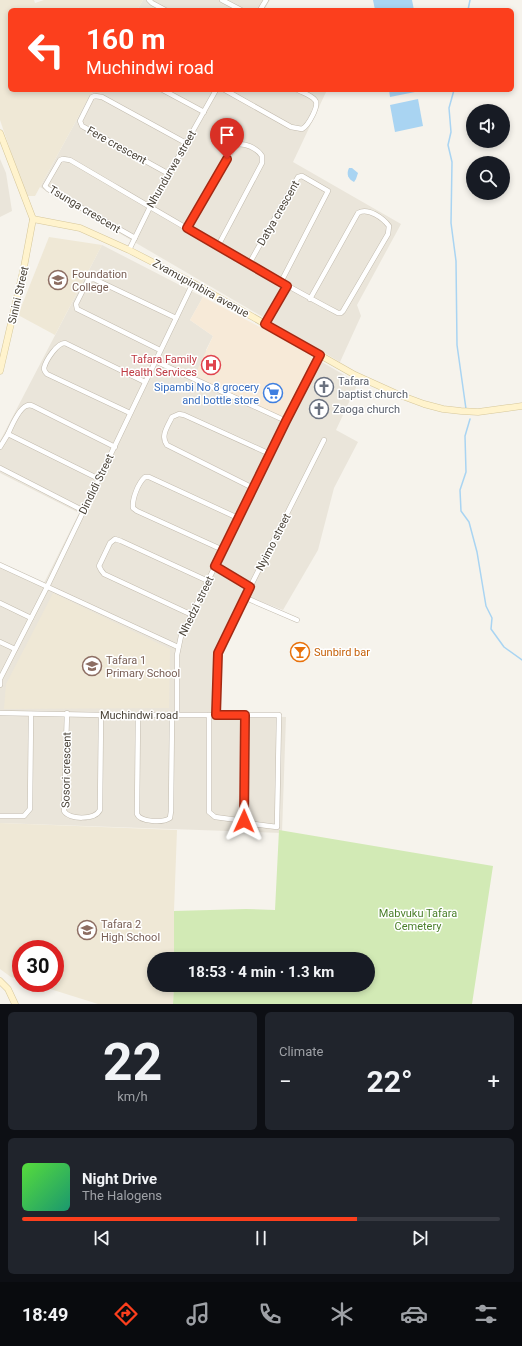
<!DOCTYPE html>
<html lang="en">
<head>
<meta charset="utf-8">
<style>
	:root { --surface:#171b24; --page:#20242c; --text:#f1f3f6; --muted:#9ea1a6; --line:#363941; --accent:#fc3f1d }
	body { margin:0; font-family:Roboto,sans-serif; background:var(--page); color:var(--text); height:100vh; display:flex; flex-direction:column; font-size:15px; white-space:nowrap }
	* { box-sizing:border-box; margin:0 }
	p { font-size:13px; color:var(--muted) }
	.icon { flex:none; width:22px; height:22px; fill:none; stroke:currentColor; stroke-width:2; stroke-linecap:round; stroke-linejoin:round }
	.map { position:relative; height:1004px; overflow:hidden }
	.panel { display:flex; flex-direction:column; gap:8px; padding:8px; background:#0d0f14; flex:1 }
	.panel>* { flex:none }
	.hud { position:absolute; left:8px; top:8px; width:506px; height:84px; border-radius:6px; box-shadow:0 2px 6px #0003; background:#fc3f1d; color:#fff; overflow:hidden }
	.fabs { position:absolute; left:466px; top:104px; display:grid; gap:8px }
	.fabs a { display:grid; place-items:center; width:44px; height:44px; border-radius:50%; background:var(--surface); box-shadow:0 2px 6px #0003; font-size:20px }
	.speed { position:absolute; left:12px; top:940px; display:flex; gap:8px; font-size:20px; font-weight:700; text-align:center }
	.speed>* { display:grid; place-content:center; width:52px; height:52px; border-radius:50%; background:var(--surface); box-shadow:0 2px 6px #0003; line-height:1 }
	.speed .limit { border:6px solid #d22; background:#fff; color:#111 }
	.pin { position:absolute; display:grid; place-items:center; width:34px; height:34px; color:#fff; margin:-41px -17px; border-radius:50% 50% 50% 0; rotate:-45deg; box-shadow:0 0 4px #0007 }
	.pin .icon { rotate:45deg }
	.me { position:absolute; width:44px; margin:-22px; rotate:1deg; stroke-linejoin:round; filter:drop-shadow(0 0 3px #0008) }
	.turn { display:flex; align-items:center; gap:14px; height:84px; padding:0 12px; font-size:18px }
	.turn .icon { width:52px; height:52px; stroke-width:2.5 }
	.turn b { display:block; font-size:28px; line-height:34px }
	.big { font-size:30px; font-weight:700; line-height:1.1 }
	.panel .tile { flex:1; display:flex; flex-direction:column; justify-content:center; gap:6px; min-width:0; padding:0 14px; border-radius:6px; background:var(--page) }
	.panel .dial { align-items:center; gap:0 }
	.dial b { font-size:52px; line-height:1 }
	.song { display:flex; align-items:center; gap:12px }
	.cover { width:48px; height:48px; border-radius:6px; background:linear-gradient(135deg,hsl(110 70% 55%),hsl(160 70% 35%)) }
	.played { height:4px; border-radius:2px; background:linear-gradient(90deg,var(--accent) 70%,var(--line) 70%) }
	.keys { display:flex; justify-content:space-around; direction:ltr }
	.heat { display:flex; justify-content:space-between; align-items:center; font-size:22px; direction:ltr }
	.panel .tiles { flex:1; display:grid; gap:8px; grid-template-columns:1fr 1fr }
	.tile:last-child { grid-column:span 2 }
	.trip { position:absolute; left:147px; top:952px; width:228px; height:40px; border-radius:20px; background:var(--surface); box-shadow:0 2px 6px #0003; font-weight:700; line-height:40px; text-align:center }
	.dock { display:flex; height:64px; justify-content:space-around; align-items:center; background:#090b0e; color:var(--muted) }
	.dock .icon { width:28px; height:28px }
	.dock .current { color:var(--accent) }
	.dock b { font-size:18px; color:var(--text) }
	.map>svg:first-child { display:block }
	.residential { fill:#eae5da }
	.commercial { fill:#f7ead8 }
	.education { fill:#efe8d6 }
	.green { fill:#d2eab5 }
	.water { fill:#a9d4f2 }
	.lines { fill:none; stroke-linecap:round; stroke-linejoin:round }
	.stream { stroke:#a9d4f2; stroke-width:1.5 }
	.street-casing { stroke:#c2bbae; stroke-width:5.5 }
	.secondary-casing { stroke:#d6c79b; stroke-width:7 }
	.street { stroke:#fff; stroke-width:4.5 }
	.secondary { stroke:#fff3cd; stroke-width:6 }
	.route-casing { stroke:#a42913; stroke-width:10 }
	.route { stroke:#fc3f1d; stroke-width:7 }
	.labels { text-anchor:middle; stroke-width:3; stroke-linejoin:round; paint-order:stroke }
	.street-label { font-size:11px; fill:#4b4439; stroke:#fff }
	.education-label { font-size:11px; fill:#785e54; stroke:#fff; text-anchor:start }
	.health-label { font-size:11px; fill:#be3a42; stroke:#fff; text-anchor:end }
	.worship-label { font-size:11px; fill:#5b616d; stroke:#fff; text-anchor:start }
	.shop-label { font-size:11px; fill:#366cbe; stroke:#fff; text-anchor:end }
	.food-label { font-size:11px; fill:#c56008; stroke:#fff; text-anchor:start }
	.park-label { font-size:11px; fill:#4a7f2a; stroke:#fff }
</style>
</head>
<body>
<div class="map">
<svg width="522" height="1004" viewBox="0 0 522 1004">
	<rect width="100%" height="100%" fill="#f6f3ec"/>
	<!-- residential -->
	<g class="residential">
		<path d="M 143,0 L 270,0 L 264,10 L 137,10 Z"/>
		<path d="M 93,90 L 327,90 L 293,162 L 401,224 L 357,305 L 361,316 L 340,362 L 40,187 Z"/>
		<path d="M 0,159 L 6,173 L 12,211 L 0,217 Z"/>
		<path d="M 102,245 L 203,297 L 190,320 L 213,336 L 206,350 L 283,419 L 315,358 L 358,383 L 336,430 L 358,442 L 334,488 L 318,550 L 283,610 L 249,597 L 221,654 L 219,715 L 286,717 L 282,833 L 0,823 L 0,564 L 44,583 L 79,513 L 0,473 L 0,441 Z"/>
	</g>
	<!-- commercial -->
	<path class="commercial" d="M 203,297 L 290,343 L 315,358 L 283,419 L 223,391 L 195,375 L 213,336 L 190,320 Z"/>
	<!-- education -->
	<g class="education">
		<path d="M 0,0 L 34,0 L 35,3 L 44,0 L 143,0 L 137,10 L 10,10 L 10,90 L 93,90 L 35,196 L 26,196 L 0,120 Z"/>
		<path d="M 49,237 L 102,245 L 55,335 L 18,315 Z"/>
		<path d="M 53,593 L 170,649 L 169,708 L 4,709 L 6,684 Z"/>
		<path d="M 0,823 L 177,830 L 174,911 L 174,959 L 154,959 L 154,985 L 174,985 L 173,1004 L 98,1004 L 31,983 L 55,983 L 55,949 L 21,949 L 21,980 L 11,977 L 0,969 Z"/>
	</g>
	<!-- green -->
	<path class="green" d="M 279,830 L 493,866 L 472,1004 L 173,1004 L 174,985 L 368,985 L 368,959 L 174,959 L 174,911 L 246,909 L 275,910 Z"/>
	<!-- water -->
	<g class="water">
		<path d="M 373,0 L 412,0 L 414,10 L 375,10 Z"/>
		<path d="M 389,90 L 415,90 L 415,92 L 390,97 Z"/>
		<path d="M 418,99 L 423,126 L 395,132 L 390,105 Z"/>
		<path d="M 349,168 L 352,168 L 358,173 L 356,179 L 354,182 C 348,179 346,174 349,168 Z"/>
	</g>
	<g class="lines">
		<!-- stream -->
		<g class="stream">
			<path d="M 468,10 L 470,0"/>
			<path d="M 454,90 L 449,108 L 451,132 L 448,145 L 452,162 L 451,223 L 456,261 L 457,345 L 466,409"/>
			<path d="M 470,419 L 465,436 L 466,472 L 460,490 L 461,511 L 469,522 L 477,552 L 486,606 L 492,618 L 491,629 L 504,647 L 522,660"/>
		</g>
		<!-- street casing -->
		<g class="street-casing">
			<g id="street">
				<path d="M 149,0 L 152,3 L 165,10"/>
				<path d="M 222,0 L 241,10"/>
				<path d="M 260,10 L 266,0"/>
				<path d="M 163,90 L 204,112"/>
				<path d="M 225,90 L 291,127 L 302,129 C 308,126 320,105 315,100 C 311,95 303,93 298,90"/>
				<path d="M 169,174 L 82,126 L 80,121 L 92,97 L 95,96 L 102,97 L 186,143"/>
				<path d="M 187,228 L 235,145 C 244,142 257,148 262,156 L 262,163 L 218,246"/>
				<path d="M 135,238 L 48,189 L 45,186 L 60,160 L 63,159 L 70,160 C 159,212 247,265 338,313 L 341,313 L 343,311 L 388,234 L 389,226 C 383,218 368,207 358,213 L 310,299"/>
				<path d="M 129,250 L 150,207 L 216,90"/>
				<path d="M 249,264 L 298,177 L 302,176 L 328,191 L 281,282"/>
				<path d="M 265,324 L 287,285"/>
				<path d="M 160,350 L 77,309 L 76,304 L 88,280 L 94,279 L 176,318"/>
				<path d="M 155,361 L 286,421"/>
				<path d="M 130,413 L 47,374 C 45,372 44,371 44,368 C 46,360 57,343 65,343 L 145,382"/>
				<path d="M 0,447 L 8,434"/>
				<path d="M 0,468 L 84,511"/>
				<path d="M 99,479 L 8,434 C 11,427 19,409 26,406 C 28,405 31,405 33,406 L 115,447"/>
				<path d="M 253,488 L 167,445 C 160,436 168,426 172,417 L 179,414 L 184,415 L 270,454"/>
				<path d="M 223,550 L 137,511 L 133,508 C 132,499 138,483 145,477 L 149,477 L 238,518"/>
				<path d="M 0,565 L 178,647"/>
				<path d="M 215,566 L 250,587"/>
				<path d="M 246,598 L 297,620"/>
				<path d="M 0,603 L 31,618"/>
				<path d="M 190,614 L 104,574 L 101,570 L 99,566 L 110,543 L 115,539 L 121,541 L 208,581"/>
				<path d="M 0,642 L 15,649"/>
				<path d="M 0,685 L 0,679 L 47,587 L 193,283"/>
				<path d="M 0,713 L 101,715 L 279,715 L 277,827 L 253,824 L 245,821"/>
				<path d="M 67,713 L 64,811 C 69,820 95,820 100,810 L 101,715"/>
				<path d="M 138,715 L 137,814 C 140,822 163,823 170,818 L 171,811 L 172,715"/>
				<path d="M 177,715 L 177,655 L 181,636 L 286,421 L 320,355"/>
				<path d="M 209,715 L 209,812 L 215,817 L 245,821 L 245,715"/>
				<path d="M 216,715 L 218,659 L 220,647 L 324,440"/>
				<path d="M 0,816 L 24,816 L 30,809 L 31,714"/>
			</g>
		</g>
		<!-- secondary casing -->
		<g class="secondary-casing">
			<g id="secondary">
				<path d="M 0,133 L 33,219"/>
				<path d="M 33,219 L 80,228 L 129,250 L 193,283 L 355,375 L 397,394 L 424,404 L 443,409 L 461,411 L 478,412 L 522,406"/>
				<path d="M 0,371 L 24,267 L 33,219"/>
				<path d="M 0,981 L 8,989 L 15,1004"/>
			</g>
		</g>
		<!-- street -->
		<use href="#street" class="street"/>
		<!-- secondary -->
		<use href="#secondary" class="secondary"/>
	</g>
	<g class="lines">
		<!-- route casing -->
		<g class="route-casing">
			<path id="route" d="M 227,159 L 187,228 L 287,286 L 265,324 L 320,355 L 286,421 L 215,566 L 250,587 L 218,653 L 216,715 L 245,715 L 244,821"/>
		</g>
		<!-- route -->
		<use href="#route" class="route"/>
	</g>
	<!-- icons -->
	<defs>
		<g id="school-ring" transform="scale(1)"><circle r="9.5" fill="#fff" stroke="#8d6e63" stroke-width="1.5"/><path d="M0-5L7-2L0 1L-7-2ZM-4 1L0 2.5L4 1V4Q0 6-4 4Z" fill="#8d6e63"/></g>
		<g id="hospital-ring" transform="scale(1)"><circle r="9.5" fill="#fff" stroke="#e0444e" stroke-width="1.5"/><path d="M-5-5h3v3.5h4V-5h3V5h-3V1.5h-4V5h-3Z" fill="#e0444e"/></g>
		<g id="church-ring" transform="scale(1)"><circle r="9.5" fill="#fff" stroke="#6b7280" stroke-width="1.5"/><path d="M-1.2-6h2.4v3.5h3.3v2.4h-3.3V6h-2.4V-.1h-3.3v-2.4h3.3Z" fill="#6b7280"/></g>
		<g id="supermarket-ring" transform="scale(1)"><circle r="9.5" fill="#fff" stroke="#3f7fe0" stroke-width="1.5"/><path d="M-6-5.5h2.5l.6 2H6L4.5 2H-2.5L-4.4-4H-6ZM-1.5 3.2a1.3 1.3 0 1 0 .1 0ZM3 3.2a1.3 1.3 0 1 0 .1 0Z" fill="#3f7fe0"/></g>
		<g id="bar-ring" transform="scale(1)"><circle r="9.5" fill="#fff" stroke="#e8710a" stroke-width="1.5"/><path d="M-6-5H6L.8 .8V4.5H3.5V6h-7V4.5H-.8V.8Z" fill="#e8710a"/></g>
	</defs>
	<g fill-rule="evenodd">
		<use href="#school-ring" x="58" y="280"/>
		<use href="#hospital-ring" x="211" y="365"/>
		<use href="#church-ring" x="324" y="387"/>
		<use href="#supermarket-ring" x="273" y="393"/>
		<use href="#church-ring" x="319" y="409"/>
		<use href="#bar-ring" x="300" y="652"/>
		<use href="#school-ring" x="92" y="666"/>
		<use href="#school-ring" x="87" y="930"/>
	</g>
	<g class="labels">
		<!-- street labels -->
		<g class="street-label">
			<text transform="translate(117 145) rotate(29)" y="4">Fere crescent</text>
			<text transform="translate(171 169) rotate(-60)" y="4">Nhundurwa street</text>
			<text transform="translate(85 209) rotate(31)" y="4">Tsunga crescent</text>
			<text transform="translate(278 213) rotate(-60)" y="4">Datya crescent</text>
			<text transform="translate(201 288) rotate(29)" y="4">Zvamupimbira avenue</text>
			<text transform="translate(18 295) rotate(-77)" y="4">Sinini Street</text>
			<text transform="translate(96 484) rotate(-64)" y="4">Dindidi Street</text>
			<text transform="translate(273 542) rotate(-63)" y="4">Nyimo street</text>
			<text transform="translate(196 606) rotate(-64)" y="4">Nhedzi street</text>
			<text x="139" y="719">Muchindwi road</text>
			<text transform="translate(66 770) rotate(-89)" y="4">Sosori crescent</text>
		</g>
		<!-- education labels -->
		<g class="education-label">
			<text x="72" y="278">Foundation<tspan x="72" dy="13">College</tspan></text>
			<text x="106" y="664">Tafara 1<tspan x="106" dy="13">Primary School</tspan></text>
			<text x="101" y="928">Tafara 2<tspan x="101" dy="13">High School</tspan></text>
		</g>
		<!-- health labels -->
		<g class="health-label">
			<text x="197" y="363">Tafara Family<tspan x="197" dy="13">Health Services</tspan></text>
		</g>
		<!-- worship labels -->
		<g class="worship-label">
			<text x="338" y="385">Tafara<tspan x="338" dy="13">baptist church</tspan></text>
			<text x="333" y="413">Zaoga church</text>
		</g>
		<!-- shop labels -->
		<g class="shop-label">
			<text x="259" y="391">Sipambi No 8 grocery<tspan x="259" dy="13">and bottle store</tspan></text>
		</g>
		<!-- food labels -->
		<g class="food-label">
			<text x="314" y="656">Sunbird bar</text>
		</g>
		<!-- park labels -->
		<g class="park-label">
			<text x="418" y="917">Mabvuku Tafara<tspan x="418" dy="13">Cemetery</tspan></text>
		</g>
	</g>
</svg>
<div class="fabs">
<a><svg class="icon" aria-label="sound" viewBox="0 0 24 24"><path d="M4 9h4l5-4v14l-5-4H4zM17 9q2 3 0 6"/></svg></a>
<a><svg class="icon" aria-label="search" viewBox="0 0 24 24"><circle cx="10" cy="10" r="6"/><path d="M15 15l6 6"/></svg></a>
</div>
<div class="speed"><div class="limit">30</div></div>
<div class="pin" style="left:227px;top:159px;background:#d93025"><svg class="icon" aria-label="arrive" viewBox="0 0 24 24"><path d="M6 21V4h12l-3 4 3 4H6"/></svg></div>
<svg class="me" style="left:244px;top:821px" viewBox="-20 -20 40 40"><path d="M0-17L14 15 0 8-14 15z" fill="#fc3f1d" stroke="#fff" stroke-width="4"/></svg>
<div class="trip">18:53 · 4 min · 1.3 km</div>
<div class="hud">
<div class="turn"><svg class="icon" aria-label="left" viewBox="0 0 24 24"><path d="M17 20v-9H6M10 6l-5 5 5 5"/></svg><div><b>160 m</b>Muchindwi road</div></div>
</div>
</div>
<section class="panel">
<div class="tiles">
<div class="tile dial"><b>22</b><p>km/h</p></div>
<div class="tile"><p>Climate</p>
<div class="heat"><a>−</a><b class="big">22°</b><a>+</a></div>
</div>
<div class="tile">
<div class="song"><i class="cover"></i><div><b>Night Drive</b><p>The Halogens</p></div></div>
<div class="played"></div>
<div class="keys"><svg class="icon" aria-label="previous" viewBox="0 0 24 24"><path d="M18 5L8 12l10 7zM5 5v14"/></svg><svg class="icon" aria-label="pause" viewBox="0 0 24 24"><path d="M8 5v14M16 5v14"/></svg><svg class="icon" aria-label="next" viewBox="0 0 24 24"><path d="M6 5l10 7-10 7zM19 5v14"/></svg></div>
</div>
</div>
</section>
<nav class="dock">
<b>18:49</b>
<svg class="icon current" aria-label="directions" viewBox="0 0 24 24"><path d="M12 3l9 9-9 9-9-9zM9 14v-3h6M13 9l2 2-2 2"/></svg>
<svg class="icon" aria-label="music" viewBox="0 0 24 24"><path d="M9 18V5l10-2v13"/><circle cx="6" cy="18" r="3"/><circle cx="16" cy="16" r="3"/></svg>
<svg class="icon" aria-label="phone" viewBox="0 0 24 24"><path d="M5 4h4l2 5-3 2q2 4 5 5l2-3 5 2v4C11 20 4 13 5 4z"/></svg>
<svg class="icon" aria-label="climate" viewBox="0 0 24 24"><path d="M12 3v18M4 7l16 10M4 17L20 7"/></svg>
<svg class="icon" aria-label="car" viewBox="0 0 24 24"><path d="M5 17H2v-5l4-1 3-4h7l3 4 3 1v5h-3M9 17h6M6 11h13"/><circle cx="7" cy="17" r="2"/><circle cx="17" cy="17" r="2"/></svg>
<svg class="icon" aria-label="filters" viewBox="0 0 24 24"><path d="M4 7h16M4 17h16"/><circle cx="9" cy="7" r="2"/><circle cx="15" cy="17" r="2"/></svg>
</nav>
</body>
</html>
